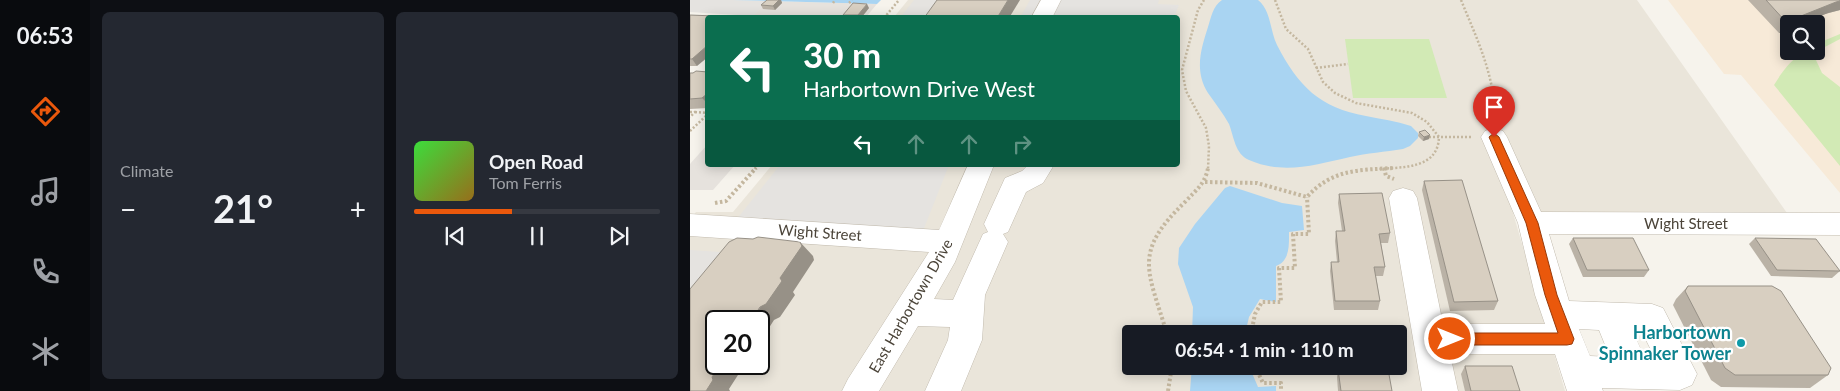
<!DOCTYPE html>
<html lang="en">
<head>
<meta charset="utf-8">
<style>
	:root { --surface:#171b24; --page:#242831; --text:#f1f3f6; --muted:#9ea1a6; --line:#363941; --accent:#ea580c }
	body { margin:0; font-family:Lato,sans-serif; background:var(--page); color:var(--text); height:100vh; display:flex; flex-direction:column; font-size:19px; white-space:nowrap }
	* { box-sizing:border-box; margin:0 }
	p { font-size:16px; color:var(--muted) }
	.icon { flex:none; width:28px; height:28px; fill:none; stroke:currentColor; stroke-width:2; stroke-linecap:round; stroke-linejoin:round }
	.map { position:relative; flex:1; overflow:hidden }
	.panel { display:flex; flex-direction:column; gap:12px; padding:12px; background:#0d0f14; width:600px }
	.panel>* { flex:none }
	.top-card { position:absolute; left:15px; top:15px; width:475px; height:152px; border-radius:5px; box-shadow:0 2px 12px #0003; background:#0b6e4f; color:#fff; overflow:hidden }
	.buttons { position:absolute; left:1090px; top:15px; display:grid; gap:10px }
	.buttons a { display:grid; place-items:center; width:45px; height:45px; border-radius:5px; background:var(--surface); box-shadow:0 2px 12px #0003; font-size:25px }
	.speed { position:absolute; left:15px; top:310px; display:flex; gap:10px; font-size:25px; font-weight:700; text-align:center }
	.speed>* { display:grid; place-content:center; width:65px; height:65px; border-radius:50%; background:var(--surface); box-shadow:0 2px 12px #0003; line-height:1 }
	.speed .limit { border:2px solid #111; border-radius:8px; background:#fff; color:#111 }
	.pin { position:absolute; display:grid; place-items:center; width:42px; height:42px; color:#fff; margin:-51px -21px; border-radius:50% 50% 50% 0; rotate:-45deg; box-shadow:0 0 5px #0007 }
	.pin .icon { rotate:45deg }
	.me { position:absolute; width:55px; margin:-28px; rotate:90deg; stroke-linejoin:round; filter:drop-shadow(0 0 4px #0008) }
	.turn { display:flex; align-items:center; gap:18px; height:105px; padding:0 15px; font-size:22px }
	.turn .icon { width:65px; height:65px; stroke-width:2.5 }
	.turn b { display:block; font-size:35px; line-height:42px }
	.lanes { display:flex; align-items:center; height:48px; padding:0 15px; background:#0003; justify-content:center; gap:25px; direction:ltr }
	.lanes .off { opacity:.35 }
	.big { font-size:38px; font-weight:700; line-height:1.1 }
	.panel .card { flex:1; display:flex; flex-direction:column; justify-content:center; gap:8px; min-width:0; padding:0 18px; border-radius:8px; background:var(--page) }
	.song { display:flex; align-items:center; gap:15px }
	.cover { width:60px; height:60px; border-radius:8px; background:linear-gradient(135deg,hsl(120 70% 55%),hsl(40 70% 35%)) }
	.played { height:5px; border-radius:2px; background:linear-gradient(90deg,var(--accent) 40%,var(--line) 40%) }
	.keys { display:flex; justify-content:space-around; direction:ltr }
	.heat { display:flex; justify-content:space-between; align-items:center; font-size:28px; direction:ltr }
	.panel .tiles { flex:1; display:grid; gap:12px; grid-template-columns:repeat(2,1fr) }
	.trip { position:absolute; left:432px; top:325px; width:285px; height:50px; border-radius:5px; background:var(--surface); box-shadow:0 2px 12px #0003; font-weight:700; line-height:50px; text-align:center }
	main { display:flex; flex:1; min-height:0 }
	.menu { display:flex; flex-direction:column; width:90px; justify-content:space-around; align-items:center; background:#090b0e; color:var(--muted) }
	.menu .icon { width:35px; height:35px }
	.menu .on { color:var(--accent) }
	.menu b { font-size:22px; color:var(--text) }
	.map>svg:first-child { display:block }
	.residential { fill:#eae5da; fill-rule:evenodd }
	.commercial { fill:#f7ead8; fill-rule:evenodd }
	.industrial { fill:#e6e2dd }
	.green { fill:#d2eab5 }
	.parking { fill:#e5e3e0 }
	.water { fill:#a9d4f2 }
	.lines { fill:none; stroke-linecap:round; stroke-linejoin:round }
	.minor-casing { stroke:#c2bbae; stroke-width:1 }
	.path-far1 { stroke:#c4b79f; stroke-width:2.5; stroke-dasharray:2 2; stroke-linecap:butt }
	.path { stroke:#c4b79f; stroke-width:4; stroke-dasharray:2.5 2.5; stroke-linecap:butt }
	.minor { fill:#fff; fill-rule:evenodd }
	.wall { fill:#bab2a6 }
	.shaded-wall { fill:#979187 }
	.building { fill:#d8cfc1; stroke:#979187 }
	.route { fill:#ea580c; stroke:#983908 }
	.culture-dot { fill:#0f9aa8; stroke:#fff; stroke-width:2 }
	.labels { text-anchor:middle; stroke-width:4.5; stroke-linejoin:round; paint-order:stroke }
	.street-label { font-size:15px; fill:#4b4439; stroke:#fff }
	.near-culture-label { font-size:18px; font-weight:bold; fill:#0d838f; stroke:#fff; text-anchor:end }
</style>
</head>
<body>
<main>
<nav class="menu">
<b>06:53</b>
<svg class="icon on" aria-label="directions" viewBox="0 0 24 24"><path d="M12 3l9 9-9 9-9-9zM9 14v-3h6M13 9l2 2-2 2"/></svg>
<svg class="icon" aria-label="music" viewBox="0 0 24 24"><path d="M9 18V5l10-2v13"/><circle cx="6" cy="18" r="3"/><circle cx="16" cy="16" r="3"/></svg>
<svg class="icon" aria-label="phone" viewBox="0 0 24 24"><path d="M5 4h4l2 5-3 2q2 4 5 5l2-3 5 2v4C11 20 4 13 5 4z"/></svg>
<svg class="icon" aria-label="climate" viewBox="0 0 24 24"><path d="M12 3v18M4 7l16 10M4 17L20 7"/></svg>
</nav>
<section class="panel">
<div class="tiles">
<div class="card"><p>Climate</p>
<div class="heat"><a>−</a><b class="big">21°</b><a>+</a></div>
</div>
<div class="card">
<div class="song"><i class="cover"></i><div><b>Open Road</b><p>Tom Ferris</p></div></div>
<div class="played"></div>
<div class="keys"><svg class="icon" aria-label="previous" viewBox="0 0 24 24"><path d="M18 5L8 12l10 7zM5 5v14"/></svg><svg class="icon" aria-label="pause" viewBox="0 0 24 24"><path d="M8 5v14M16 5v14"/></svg><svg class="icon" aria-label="next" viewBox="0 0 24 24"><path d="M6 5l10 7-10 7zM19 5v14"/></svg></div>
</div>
</div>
</section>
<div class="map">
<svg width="1150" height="391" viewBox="0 0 1150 391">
	<rect width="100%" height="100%" fill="#f6f3ec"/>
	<!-- residential -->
	<path class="residential" d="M 218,0 L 947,0 L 1097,213 L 823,213 L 875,391 L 0,391 L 0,219 L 6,212 L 43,212 L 82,165 L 488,165 L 488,18 L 204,17 ZM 26,321 L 69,321 L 69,364 L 26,364 ZM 441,334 L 709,334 L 709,366 L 441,366 Z"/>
	<!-- commercial -->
	<path class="commercial" d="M 978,0 L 1150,0 L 1150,193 L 1051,75 L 1034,74 ZM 1099,24 L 1126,24 L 1126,51 L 1099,51 Z"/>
	<!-- industrial -->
	<g class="industrial">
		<path d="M 78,1 L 187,4 L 176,17 L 60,18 Z"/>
		<path d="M 17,145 L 18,165 L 45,165 L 23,190 L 0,190 L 0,164 Z"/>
	</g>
	<!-- green -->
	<g class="green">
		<path d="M 1150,34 L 1150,39 L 1133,48 L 1126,60 L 1132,73 L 1150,87 L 1150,166 L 1084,85 C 1094,69 1106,51 1126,51 L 1126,44 Z"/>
		<path d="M 655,39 L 739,39 L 757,98 L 663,98 Z"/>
	</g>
	<!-- parking -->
	<g class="parking">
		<path d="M 0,0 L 43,0 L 78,1 L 63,16 L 0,12 Z"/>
		<path d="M 224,0 L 250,0 L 236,17 L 210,18 Z"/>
		<path d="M 340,0 L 469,0 L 468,4 L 489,5 L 484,17 L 330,18 Z"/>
		<path d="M 90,165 L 259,165 L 233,231 L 46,220 Z"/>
		<path d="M 0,250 L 45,253 L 0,310 Z"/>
	</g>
	<!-- water -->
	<g class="water">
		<path d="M 43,0 L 191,0 L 187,4 Z"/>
		<path d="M 532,0 L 568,0 C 581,10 580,31 587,45 C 608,86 630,108 676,116 C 691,119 706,121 721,126 L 728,133 L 728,138 L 720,146 L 713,149 C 695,152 677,153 660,157 C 624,165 594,175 559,160 C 545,154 544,137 539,124 C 533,113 525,103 518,93 C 504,71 511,49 518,27 C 521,17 523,6 532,0 Z"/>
		<path d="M 540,186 L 592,203 L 612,206 L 614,230 L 599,232 C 599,245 600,261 586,266 L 586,302 L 570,299 L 559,317 L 555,334 L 502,334 L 503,307 L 488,264 L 489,248 L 505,224 L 535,188 Z"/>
		<path d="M 601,326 L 649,326 L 649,334 L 602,334 Z"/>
		<path d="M 502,366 L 559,366 L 568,387 L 586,386 L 586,391 L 500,391 Z"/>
	</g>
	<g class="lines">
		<!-- minor casing -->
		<g class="minor-casing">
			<g id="minor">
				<path d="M 351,0 L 371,0 L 362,18 L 341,18 Z"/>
				<path d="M 804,128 L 813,131 L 817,137 L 851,212 L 1150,213 L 1150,235 L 859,234 L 879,301 L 962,304 L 973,308 L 1007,374 L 1002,385 L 990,390 L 912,388 L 913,391 L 877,391 L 865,354 L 760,354 L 768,391 L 732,391 L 699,198 L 703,191 L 713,188 L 723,191 L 727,198 L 753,324 L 855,324 L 845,295 L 828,223 L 791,137 L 795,131 ZM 889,329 L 909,330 L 920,357 L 900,356 ZM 943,331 L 952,332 L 965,358 L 954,357 Z"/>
				<path d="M 278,165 L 304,165 L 265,262 L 244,299 L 263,300 L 293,234 L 298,232 L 294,224 L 315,178 L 332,171 L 338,165 L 364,165 L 353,183 L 336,192 L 318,232 L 313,234 L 318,242 L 295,295 L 292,340 L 271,391 L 235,391 L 258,340 L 260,327 L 228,326 L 189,391 L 152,391 L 158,379 L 239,252 L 0,236 L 0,214 L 249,230 Z"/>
			</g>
		</g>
		<!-- path-far1 -->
		<g class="path-far1">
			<path d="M 514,0 L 508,10 L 492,70 L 496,91 L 516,128 L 519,146 L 518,169"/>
			<path d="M 585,0 L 596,29 L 618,49 L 633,82 L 645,93 L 666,103 L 722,113 L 737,122 L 749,137 C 748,169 713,167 689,169"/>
			<path d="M 771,0 C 787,39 805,76 805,119"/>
			<path d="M 143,3 L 145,0"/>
			<path d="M 159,3 L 162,0"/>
			<path d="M 194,18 L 209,0"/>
			<path d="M 626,68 L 658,64"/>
			<path d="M 0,112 L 5,112 L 0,117"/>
			<path d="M 5,112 L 18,113"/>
			<path d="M 0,131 L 18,114"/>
			<path d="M 739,137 L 783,137"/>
			<path d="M 65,169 L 68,165"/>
		</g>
		<!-- path -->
		<g class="path">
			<path d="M 694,168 L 696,176 L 704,179"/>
			<path d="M 515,182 L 567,183 L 617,197 C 642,169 669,170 704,168"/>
			<path d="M 25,203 L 36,201 L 66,168"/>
			<path d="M 477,334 C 458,270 442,253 495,202 C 506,190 515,184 518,168"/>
			<path d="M 561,334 L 565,314 L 572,302 L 591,302 L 589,268 L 605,268 L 603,234 L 619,234 L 617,197"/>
			<path d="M 565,366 L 573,383 L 591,383 L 591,391"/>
			<path d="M 478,391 L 482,366"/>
		</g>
		<!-- minor -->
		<use href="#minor" class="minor"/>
	</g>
	<!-- wall -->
	<g class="wall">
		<path d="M 77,0 L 91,0 L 92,3 L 85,10 L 73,9 L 71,5 Z"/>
		<path d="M 1058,0 L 1150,0 L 1150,10 L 1099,24 L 1099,29 L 1089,33 Z"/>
		<path d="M 179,8 L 171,18 L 154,18 L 153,15 Z"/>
		<path d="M 0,15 L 49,18 L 18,18 L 7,66 L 0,66 Z"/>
		<path d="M 18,72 L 18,108 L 0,109 L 0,73 Z"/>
		<path d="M 729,132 L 739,139 L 733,141 L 728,136 Z"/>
		<path d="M 734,181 L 808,301 L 804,310 L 760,311 L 732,190 Z"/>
		<path d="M 649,194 L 700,233 L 698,243 L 691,243 L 695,267 L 693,276 L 686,276 L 690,301 L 688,310 L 644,310 L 640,271 L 641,262 L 647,262 L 645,241 L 646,231 L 652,231 L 648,203 Z"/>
		<path d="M 883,238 L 959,270 L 954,277 L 893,277 L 879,244 Z"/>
		<path d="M 1065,238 L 1150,271 L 1142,278 L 1081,276 L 1059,244 Z"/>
		<path d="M 998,286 L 1138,375 L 1120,388 L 1031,387 L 1021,380 L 983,305 L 986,299 Z"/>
		<path d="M 775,366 L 830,391 L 775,391 L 771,374 Z"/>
		<path d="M 648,369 L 702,391 L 648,391 L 647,377 Z"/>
	</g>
	<!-- shaded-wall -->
	<g class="shaded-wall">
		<path d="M 89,0 L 91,0 L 92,3 L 85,10 L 83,6 Z"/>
		<path d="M 318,0 L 330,0 L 319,18 L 307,18 Z"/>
		<path d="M 1150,1 L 1150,10 L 1138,13 L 1111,24 L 1099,24 L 1099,29 L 1089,33 L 1096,22 L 1146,2 Z"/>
		<path d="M 177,4 L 179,8 L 171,18 L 169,18 L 168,15 Z"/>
		<path d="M 18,45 L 18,57 L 7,66 L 2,59 Z"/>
		<path d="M 18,93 L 18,104 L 12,98 Z"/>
		<path d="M 740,135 L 739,139 L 733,141 L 734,137 Z"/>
		<path d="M 110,242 L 123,256 L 124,260 L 103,292 L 105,295 L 90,317 L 84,320 L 75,334 L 77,337 L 69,348 L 69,321 L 61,321 L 90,278 Z"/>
		<path d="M 31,364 L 55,364 L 39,389 L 40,391 L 16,391 L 22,377 Z"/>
	</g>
	<!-- building -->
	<g class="building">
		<path d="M 77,0 L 89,0 L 83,6 L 71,5 Z"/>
		<path d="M 247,0 L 318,0 L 307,18 L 234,18 Z"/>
		<path d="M 1076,0 L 1150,0 L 1150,1 L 1146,2 L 1096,22 Z"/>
		<path d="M 163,3 L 177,4 L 168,15 L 153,15 Z"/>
		<path d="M 0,15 L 49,17 L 18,18 L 18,45 L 2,59 L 0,59 Z"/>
		<path d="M 6,71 L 18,72 L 18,93 L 12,98 L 0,99 L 0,73 L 3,73 Z"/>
		<path d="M 735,130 L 740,135 L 734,137 L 729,132 Z"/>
		<path d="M 772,180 L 808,301 L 764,302 L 734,181 Z"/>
		<path d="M 692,193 L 700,233 L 689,234 L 695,267 L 684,267 L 690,301 L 645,301 L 641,262 L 649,262 L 646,231 L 655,231 L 649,194 Z"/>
		<path d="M 68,237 L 110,242 L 112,246 L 90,278 L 92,281 L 76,304 L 70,307 L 61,321 L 26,321 L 26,364 L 31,364 L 22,377 L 23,380 L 16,391 L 0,391 L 0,289 L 39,242 L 47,238 L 63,239 Z"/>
		<path d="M 883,238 L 943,238 L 959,270 L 897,270 Z"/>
		<path d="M 1065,238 L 1126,239 L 1150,271 L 1087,270 Z"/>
		<path d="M 998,286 L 1082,286 L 1091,291 L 1141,368 L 1138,375 L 1045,375 L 1035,368 L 995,291 Z"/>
		<path d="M 775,366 L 822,366 L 830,391 L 781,391 Z"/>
		<path d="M 648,369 L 698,369 L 702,391 L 651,391 Z"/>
	</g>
	<!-- route -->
	<path class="route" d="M 804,133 L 809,137 L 848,223 L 867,295 L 884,339 L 882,344 L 877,345 L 760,345 L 755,343 L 753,339 L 755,335 L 760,333 L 868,333 L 855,295 L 836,223 L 799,137 Z"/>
	<!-- markers -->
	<circle class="culture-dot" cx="1051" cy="343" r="5"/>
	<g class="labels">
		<!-- street labels -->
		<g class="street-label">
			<text x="996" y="229">Wight Street</text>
			<text transform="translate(130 233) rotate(4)" y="5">Wight Street</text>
			<text transform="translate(221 306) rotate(-60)" y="5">East Harbortown Drive</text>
		</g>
		<!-- near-culture labels -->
		<g class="near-culture-label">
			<text x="1041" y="339">Harbortown<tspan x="1041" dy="21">Spinnaker Tower</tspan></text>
		</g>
	</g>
</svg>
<div class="buttons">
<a><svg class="icon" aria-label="search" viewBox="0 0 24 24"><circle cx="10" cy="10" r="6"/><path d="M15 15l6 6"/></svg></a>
</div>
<div class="speed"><div class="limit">20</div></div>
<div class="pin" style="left:804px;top:137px;background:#d93025"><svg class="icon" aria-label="arrive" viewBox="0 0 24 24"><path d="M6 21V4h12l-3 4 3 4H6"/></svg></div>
<svg class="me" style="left:760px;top:339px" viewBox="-20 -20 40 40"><circle r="17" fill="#ea580c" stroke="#fff" stroke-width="3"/><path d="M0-11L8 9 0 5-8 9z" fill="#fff"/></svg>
<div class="trip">06:54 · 1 min · 110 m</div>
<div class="top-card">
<div class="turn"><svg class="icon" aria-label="left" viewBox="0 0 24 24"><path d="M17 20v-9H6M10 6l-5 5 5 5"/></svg><div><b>30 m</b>Harbortown Drive West</div></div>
<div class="lanes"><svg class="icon" aria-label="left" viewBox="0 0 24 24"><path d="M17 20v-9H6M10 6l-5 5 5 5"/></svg><svg class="icon off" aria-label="ahead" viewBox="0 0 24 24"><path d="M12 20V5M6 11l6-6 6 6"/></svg><svg class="icon off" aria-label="ahead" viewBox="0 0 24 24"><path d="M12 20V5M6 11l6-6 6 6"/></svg><svg class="icon off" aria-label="right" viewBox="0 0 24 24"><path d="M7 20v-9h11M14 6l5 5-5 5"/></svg></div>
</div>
</div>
</main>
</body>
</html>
